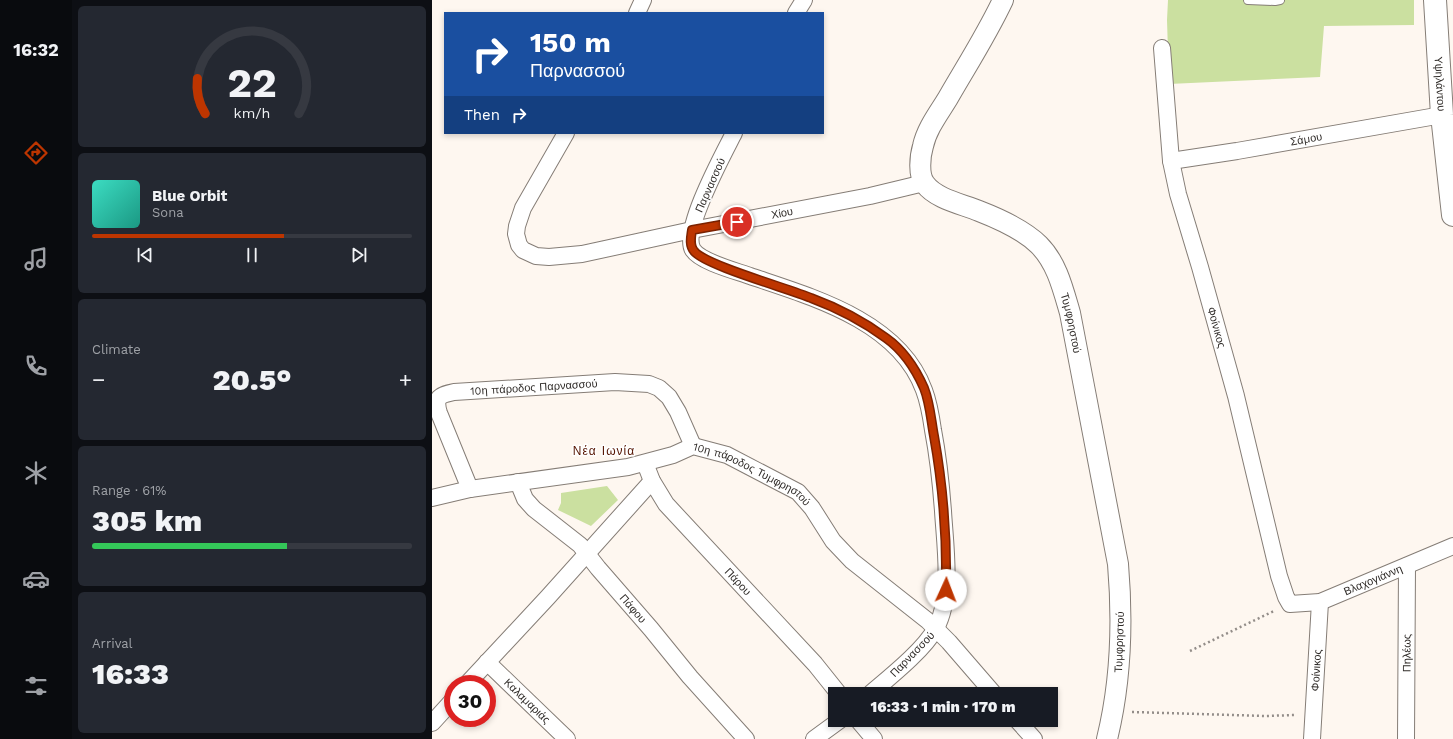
<!DOCTYPE html>
<html lang="en">
<head>
<meta charset="utf-8">
<style>
	:root { --surface:#171b24; --page:#242831; --text:#f1f3f6; --muted:#9ea1a6; --line:#363941; --accent:#bd3500 }
	body { margin:0; font-family:"Work Sans",sans-serif; background:var(--page); color:var(--text); height:100vh; display:flex; flex-direction:column; font-size:15px; white-space:nowrap }
	* { box-sizing:border-box; margin:0 }
	p { font-size:13px; color:var(--muted) }
	.icon { flex:none; width:22px; height:22px; fill:none; stroke:currentColor; stroke-width:2; stroke-linecap:round; stroke-linejoin:round }
	.map { position:relative; flex:1; overflow:hidden }
	.panel { display:flex; flex-direction:column; gap:6px; padding:6px; background:#0d0f14; width:360px }
	.panel>* { flex:none }
	.guide { position:absolute; left:12px; top:12px; width:380px; height:122px; border-radius:0px; box-shadow:0 2px 6px #0003; background:#1a4fa0; color:#fff; overflow:hidden }
	.speed { position:absolute; left:12px; top:675px; display:flex; gap:8px; font-size:20px; font-weight:700; text-align:center }
	.speed>* { display:grid; place-content:center; width:52px; height:52px; border-radius:50%; background:var(--surface); box-shadow:0 2px 6px #0003; line-height:1 }
	.speed .limit { border:6px solid #d22; background:#fff; color:#111 }
	.pin { position:absolute; display:grid; place-items:center; width:34px; height:34px; color:#fff; margin:-17px; border:2px solid #fff; border-radius:50%; box-shadow:0 1px 4px #0007 }
	.me { position:absolute; width:44px; margin:-22px; rotate:2deg; stroke-linejoin:round; filter:drop-shadow(0 0 3px #0008) }
	.turn { display:flex; align-items:center; gap:14px; height:84px; padding:0 20px; font-size:18px }
	.turn .icon { width:52px; height:52px; stroke-width:2.5 }
	.turn b { display:block; font-size:28px; line-height:34px }
	.then { display:flex; align-items:center; height:38px; padding:0 20px; background:#0003; gap:8px; font-size:15px }
	.big { font-size:30px; font-weight:800; line-height:1.1 }
	.panel .tile { flex:1; display:flex; flex-direction:column; justify-content:center; gap:6px; min-width:0; padding:0 14px; border-radius:6px; background:var(--page) }
	.panel .dial { align-items:center; gap:0 }
	.dial svg { height:104px; overflow:visible; fill:none; stroke:var(--line); stroke-width:7; stroke-linecap:round; text-anchor:middle }
	.dial text { fill:var(--text); stroke:none }
	.song { display:flex; align-items:center; gap:12px }
	.cover { width:48px; height:48px; border-radius:6px; background:linear-gradient(135deg,hsl(170 70% 55%),hsl(170 70% 35%)) }
	.played { height:4px; border-radius:2px; background:linear-gradient(90deg,var(--accent) 60%,var(--line) 60%) }
	.keys { display:flex; justify-content:space-around; direction:ltr }
	.heat { display:flex; justify-content:space-between; align-items:center; font-size:22px; direction:ltr }
	.charge { height:6px; border-radius:3px; background:linear-gradient(90deg,#34c759 61%,var(--line) 0) }
	.trip { position:absolute; left:396px; top:687px; width:230px; height:40px; border-radius:0px; background:var(--surface); box-shadow:0 2px 6px #0003; font-weight:800; line-height:40px; text-align:center }
	main { display:flex; flex:1; min-height:0 }
	.dock { display:flex; flex-direction:column; width:72px; justify-content:space-around; align-items:center; background:#090b0e; color:var(--muted) }
	.dock .icon { width:28px; height:28px }
	.dock .active { color:var(--accent) }
	.dock b { font-size:18px; color:var(--text) }
	.map>svg:first-child { display:block }
	.green { fill:#cbe0a0 }
	.lines { fill:none; stroke-linecap:round; stroke-linejoin:round }
	.service-casing { stroke:#857d76; stroke-width:10 }
	.minor-casing { stroke:#857d76; stroke-width:18 }
	.tertiary-casing { stroke:#857d76; stroke-width:22 }
	.secondary-casing { stroke:#857d76; stroke-width:24 }
	.path { stroke:#938d89; stroke-width:2.5; stroke-dasharray:2 3; stroke-linecap:butt }
	.service { stroke:#fff; stroke-width:8 }
	.minor { stroke:#fff; stroke-width:16 }
	.tertiary { stroke:#fff; stroke-width:20 }
	.secondary { stroke:#fff; stroke-width:22 }
	.route-casing { stroke:#7b2200; stroke-width:10 }
	.route { stroke:#bd3500; stroke-width:7 }
	.labels { text-anchor:middle; stroke-width:3; stroke-linejoin:round; paint-order:stroke }
	.street-label { font-size:11px; fill:#302c29; stroke:#fff }
	.neighbourhood-label { font-size:12px; letter-spacing:1px; fill:#561502; stroke:#fff }
</style>
</head>
<body>
<main>
<nav class="dock">
<b>16:32</b>
<svg class="icon active" aria-label="directions" viewBox="0 0 24 24"><path d="M12 3l9 9-9 9-9-9zM9 14v-3h6M13 9l2 2-2 2"/></svg>
<svg class="icon" aria-label="music" viewBox="0 0 24 24"><path d="M9 18V5l10-2v13"/><circle cx="6" cy="18" r="3"/><circle cx="16" cy="16" r="3"/></svg>
<svg class="icon" aria-label="phone" viewBox="0 0 24 24"><path d="M5 4h4l2 5-3 2q2 4 5 5l2-3 5 2v4C11 20 4 13 5 4z"/></svg>
<svg class="icon" aria-label="climate" viewBox="0 0 24 24"><path d="M12 3v18M4 7l16 10M4 17L20 7"/></svg>
<svg class="icon" aria-label="car" viewBox="0 0 24 24"><path d="M5 17H2v-5l4-1 3-4h7l3 4 3 1v5h-3M9 17h6M6 11h13"/><circle cx="7" cy="17" r="2"/><circle cx="17" cy="17" r="2"/></svg>
<svg class="icon" aria-label="filters" viewBox="0 0 24 24"><path d="M4 7h16M4 17h16"/><circle cx="9" cy="7" r="2"/><circle cx="15" cy="17" r="2"/></svg>
</nav>
<section class="panel">
<div class="tile dial"><svg viewBox="0 0 100 80">
<path d="M14 69A42 42 0 1 1 86 69"/>
<path d="M14 69A42 42 0 0 1 8 42" stroke="#bd3500"/>
<text x="50" y="56" font-size="32" font-weight="700">22</text>
<text x="50" y="72" font-size="11">km/h</text>
</svg></div>
<div class="tile">
<div class="song"><i class="cover"></i><div><b>Blue Orbit</b><p>Sona</p></div></div>
<div class="played"></div>
<div class="keys"><svg class="icon" aria-label="previous" viewBox="0 0 24 24"><path d="M18 5L8 12l10 7zM5 5v14"/></svg><svg class="icon" aria-label="pause" viewBox="0 0 24 24"><path d="M8 5v14M16 5v14"/></svg><svg class="icon" aria-label="next" viewBox="0 0 24 24"><path d="M6 5l10 7-10 7zM19 5v14"/></svg></div>
</div>
<div class="tile"><p>Climate</p>
<div class="heat"><a>−</a><b class="big">20.5°</b><a>+</a></div>
</div>
<div class="tile"><p>Range · 61%</p><b class="big">305 km</b><div class="charge"></div></div>
<div class="tile"><p>Arrival</p><b class="big">16:33</b></div>
</section>
<div class="map">
<svg width="1021" height="739" viewBox="0 0 1021 739">
	<rect width="100%" height="100%" fill="#fef7f0"/>
	<!-- green -->
	<g class="green">
		<path d="M 736,0 L 982,0 L 982,25 L 892,26 L 888,77 L 737,84 L 735,20 Z"/>
		<path d="M 175,486 L 186,500 L 159,526 L 126,510 L 129,503 L 129,493 Z"/>
	</g>
	<g class="lines">
		<!-- service casing -->
		<g class="service-casing">
			<path id="service" d="M 816,0 L 843,1 L 848,0"/>
		</g>
		<!-- minor casing -->
		<g class="minor-casing">
			<g id="minor">
				<path d="M 205,13 L 211,0"/>
				<path d="M 364,13 L 372,0"/>
				<path id="s1" d="M 730,48 L 739,161 L 746,194 L 768,267 L 804,396 L 847,576 L 854,597 L 858,604 L 888,602 L 1021,546"/>
				<path id="s2" d="M 134,133 L 91,208 L 85,226 L 84,234 L 87,245 L 91,250 L 104,256 L 117,257 L 150,254 L 260,230 L 438,196 L 492,183"/>
				<path d="M 302,133 C 292,153 249,231 261,250 C 269,262 304,271 318,276 C 380,297 467,321 492,390 C 497,403 499,416 501,430 C 506,456 509,484 511,511 C 513,546 521,596 504,628 C 492,650 458,677 438,694"/>
				<path id="s3" d="M 739,161 L 805,151 L 1010,115"/>
				<path id="s4" d="M 213,463 L 220,481 L 234,504 L 383,664 L 407,694"/>
				<path id="s5" d="M 86,482 L 93,499 L 102,509 L 148,545 L 166,568 L 219,629 L 258,677 L 314,739"/>
				<path id="s6" d="M 38,489 L 7,413 C 2,397 8,395 22,392 L 183,382 L 217,384 L 227,388 L 237,397 L 246,412 L 261,446"/>
				<path id="s7" d="M 0,498 L 38,489 L 196,467 L 241,455 L 261,446 L 295,455 L 366,492 L 380,508 L 401,541 L 420,561 L 496,621 L 517,642 L 562,694"/>
				<path id="s8" d="M 55,662 L 135,739"/>
				<path d="M 35,684 L 116,597 L 220,481"/>
				<path d="M 426,720 L 442,739"/>
				<path d="M 585,720 L 602,739"/>
				<path d="M 0,723 L 21,700"/>
				<path d="M 382,739 L 408,720"/>
				<path id="s9" d="M 880,739 L 888,602"/>
				<path id="s10" d="M 974,739 L 975,566"/>
			</g>
		</g>
		<!-- tertiary casing -->
		<g class="tertiary-casing">
			<g id="tertiary">
				<path id="s11" d="M 571,0 C 555,34 535,65 516,98 C 507,113 495,128 491,146 C 488,156 486,175 493,184 C 504,199 530,204 547,211 C 565,218 593,231 607,245 C 625,263 631,289 638,313 L 686,564 C 691,623 689,682 675,739"/>
			</g>
		</g>
		<!-- secondary casing -->
		<g class="secondary-casing">
			<g id="secondary">
				<path id="s12" d="M 1003,0 L 1010,115 L 1021,215"/>
			</g>
		</g>
		<!-- path -->
		<g class="path">
			<path d="M 758,651 L 842,611"/>
			<path d="M 700,712 L 834,716 L 863,715"/>
		</g>
		<!-- service -->
		<use href="#service" class="service"/>
		<!-- minor -->
		<use href="#minor" class="minor"/>
		<!-- tertiary -->
		<use href="#tertiary" class="tertiary"/>
		<!-- secondary -->
		<use href="#secondary" class="secondary"/>
	</g>
	<g class="lines">
		<!-- route casing -->
		<g class="route-casing">
			<path id="route" d="M 305,222 L 260,230 C 259,237 257,245 262,251 C 272,265 358,289 379,298 C 406,308 431,321 454,338 C 471,350 484,370 492,388 C 498,403 499,420 502,436 C 511,486 515,539 514,590"/>
		</g>
		<!-- route -->
		<use href="#route" class="route"/>
	</g>
	<g class="labels">
		<!-- street labels -->
		<g class="street-label">
			<text dy="4" stroke="none"><textPath href="#s12" startOffset="84">Υψηλάντου</textPath></text>
			<text dy="4" stroke="none"><textPath href="#s3" startOffset="137">Σάμου</textPath></text>
			<text transform="translate(278 185) rotate(-66)" y="4">Παρνασσού</text>
			<text dy="4" stroke="none"><textPath href="#s2" startOffset="396">Χίου</textPath></text>
			<text dy="4" stroke="none"><textPath href="#s11" startOffset="422">Τυμφρηστού</textPath></text>
			<text dy="4" stroke="none"><textPath href="#s1" startOffset="286">Φοίνικος</textPath></text>
			<text dy="4" stroke="none"><textPath href="#s6" startOffset="194">10η πάροδος Παρνασσού</textPath></text>
			<text dy="4" stroke="none"><textPath href="#s7" startOffset="333">10η πάροδος Τυμφρηστού</textPath></text>
			<text dy="4" stroke="none"><textPath href="#s1" startOffset="660">Βλαχογιάννη</textPath></text>
			<text dy="4" stroke="none"><textPath href="#s4" startOffset="152">Πάρου</textPath></text>
			<text dy="4" stroke="none"><textPath href="#s5" startOffset="173">Πάφου</textPath></text>
			<text transform="translate(687 642) rotate(-88)" y="4">Τυμφρηστού</text>
			<text dy="4" stroke="none"><textPath href="#s10" startOffset="86">Πηλέως</textPath></text>
			<text transform="translate(480 654) rotate(-46)" y="4">Παρνασσού</text>
			<text dy="4" stroke="none"><textPath href="#s9" startOffset="69">Φοίνικος</textPath></text>
			<text dy="4" stroke="none"><textPath href="#s8" startOffset="56">Καλαμαριάς</textPath></text>
		</g>
		<!-- neighbourhood labels -->
		<g class="neighbourhood-label">
			<text x="172" y="455">Νέα Ιωνία</text>
		</g>
	</g>
</svg>
<div class="speed"><div class="limit">30</div></div>
<div class="pin" style="left:305px;top:222px;background:#d93025"><svg class="icon" aria-label="arrive" viewBox="0 0 24 24"><path d="M6 21V4h12l-3 4 3 4H6"/></svg></div>
<svg class="me" style="left:514px;top:590px" viewBox="-20 -20 40 40"><circle r="19" fill="#fff"/><path d="M0-13L10 11 0 6-10 11z" fill="#bd3500"/></svg>
<div class="trip">16:33 · 1 min · 170 m</div>
<div class="guide">
<div class="turn"><svg class="icon" aria-label="right" viewBox="0 0 24 24"><path d="M7 20v-9h11M14 6l5 5-5 5"/></svg><div><b>150 m</b>Παρνασσού</div></div>
<div class="then">Then<svg class="icon" aria-label="right" viewBox="0 0 24 24"><path d="M7 20v-9h11M14 6l5 5-5 5"/></svg></div>
</div>
</div>
</main>
</body>
</html>
